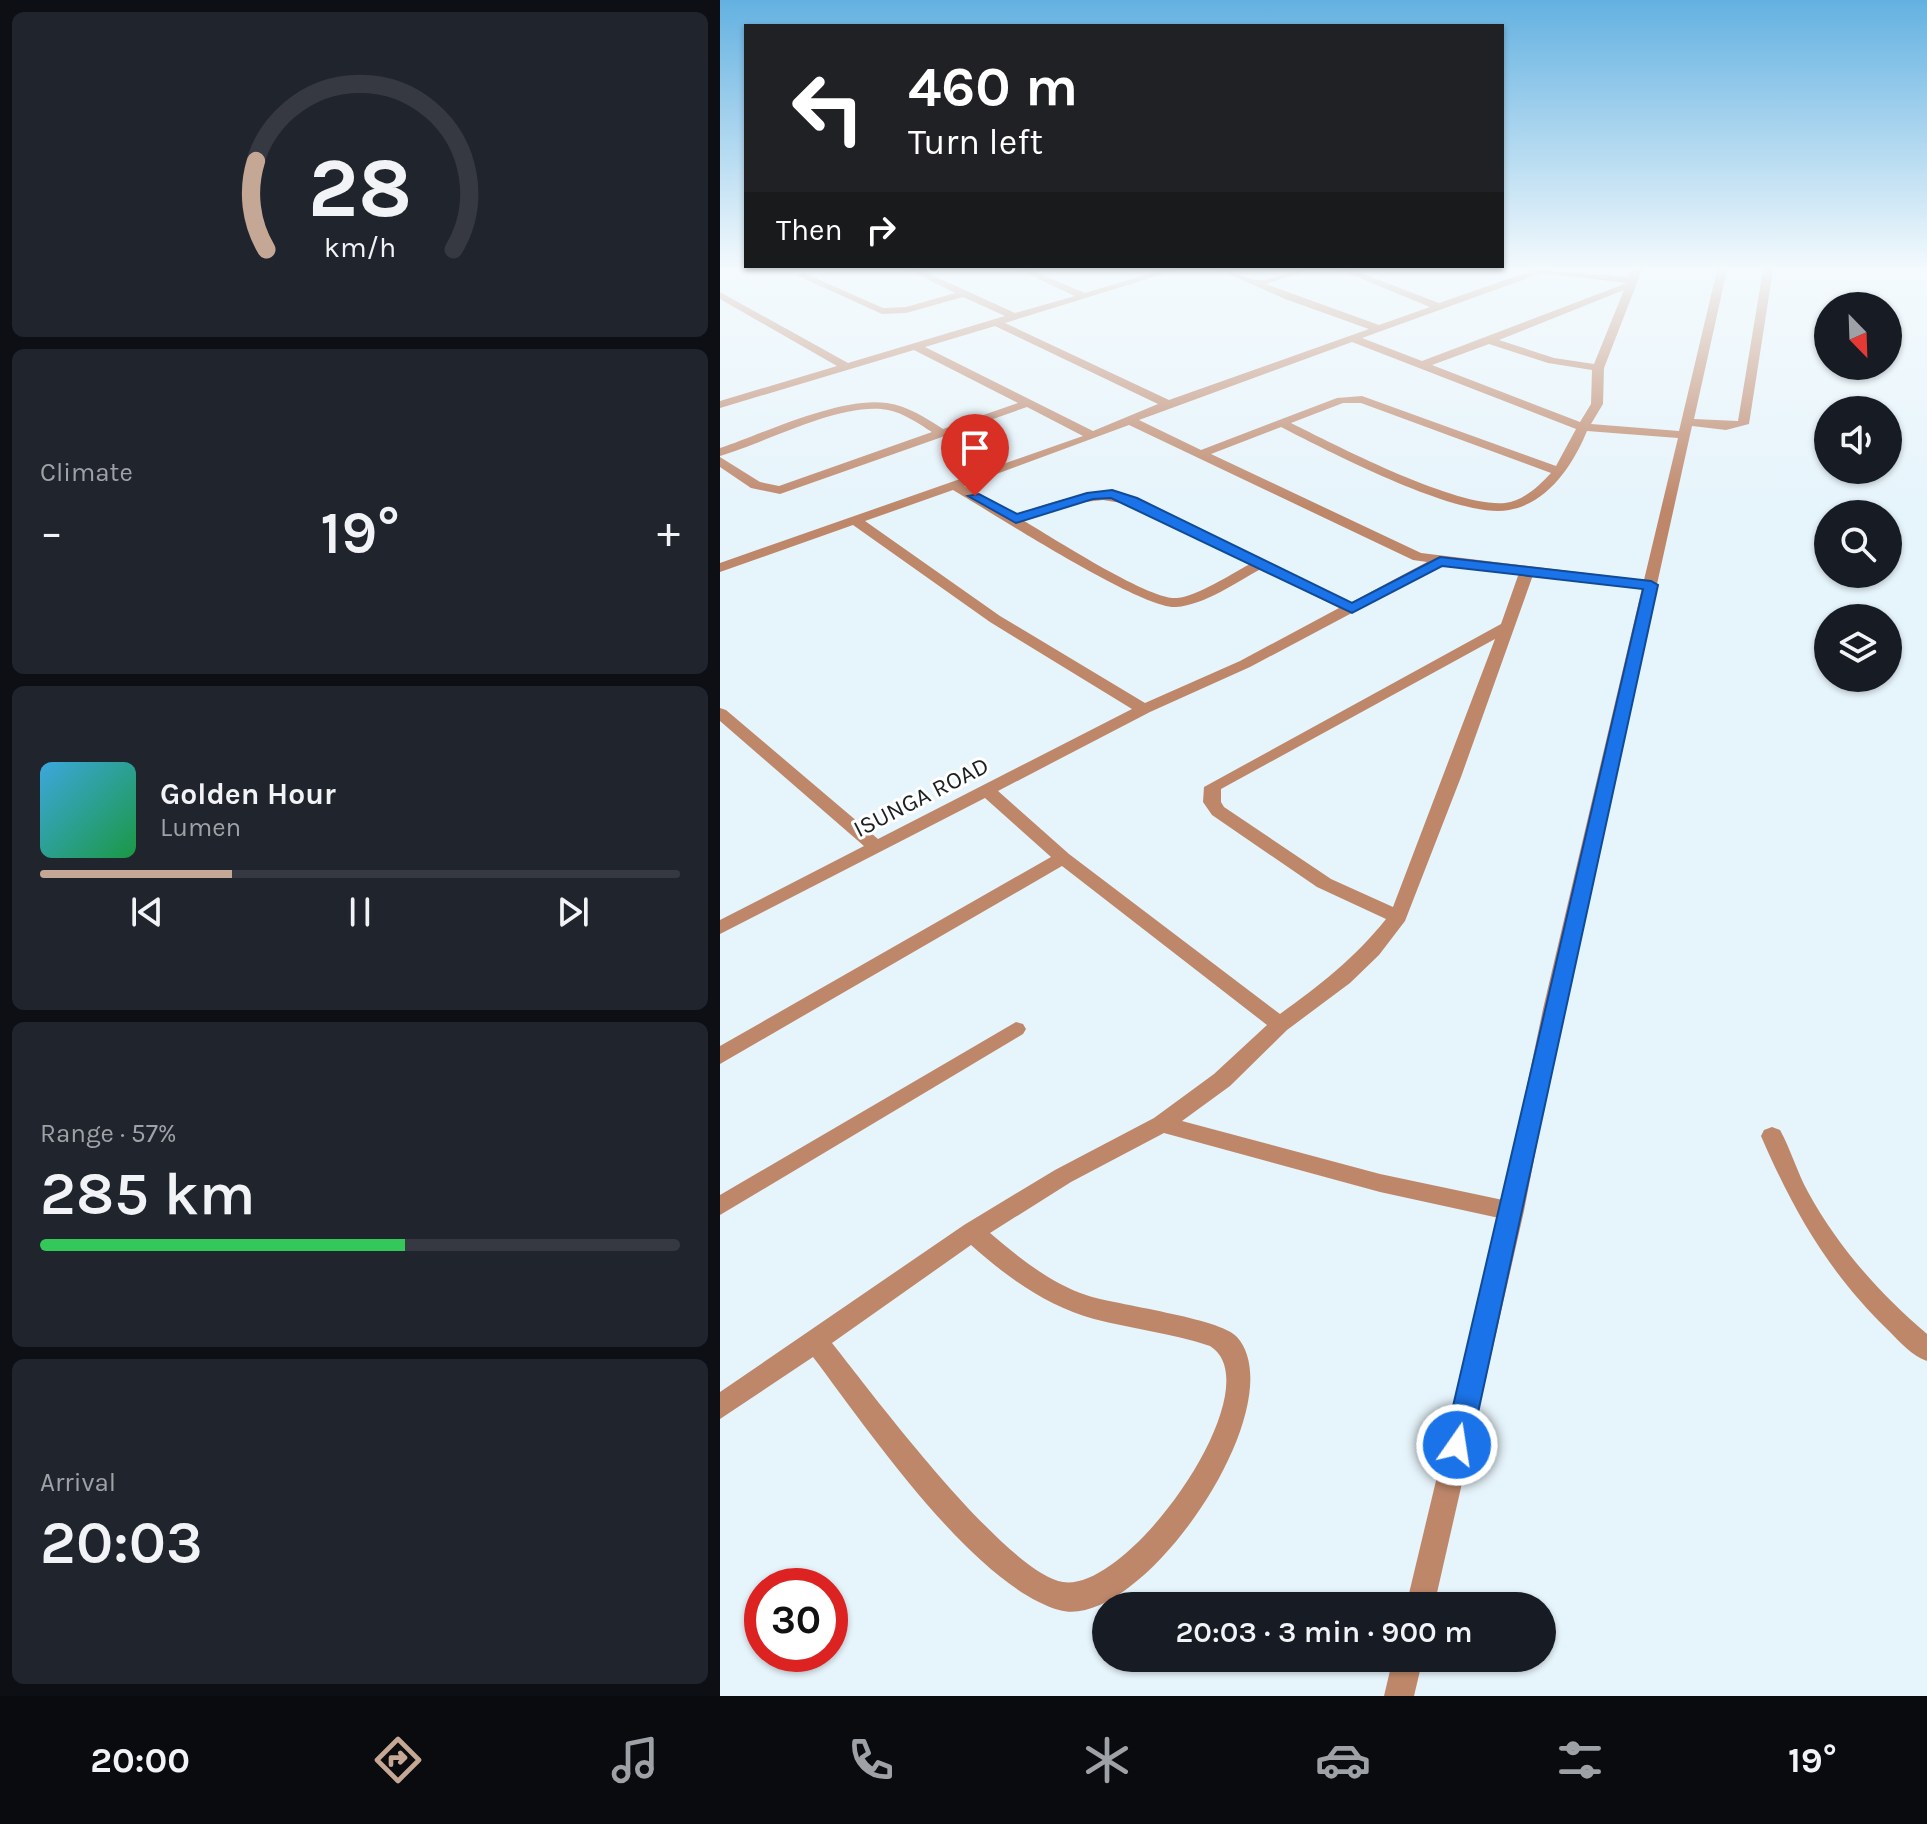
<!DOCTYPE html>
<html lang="en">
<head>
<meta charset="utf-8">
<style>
	:root { --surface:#171b24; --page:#20242c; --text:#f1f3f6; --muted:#9ea1a6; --line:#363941; --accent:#c5a796 }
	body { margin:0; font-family:Karla,sans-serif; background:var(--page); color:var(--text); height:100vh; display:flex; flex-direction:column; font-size:30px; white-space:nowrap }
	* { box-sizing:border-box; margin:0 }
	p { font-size:26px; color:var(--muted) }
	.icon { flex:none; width:44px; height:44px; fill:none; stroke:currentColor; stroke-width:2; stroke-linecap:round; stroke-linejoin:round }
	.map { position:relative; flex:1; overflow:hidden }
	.side { display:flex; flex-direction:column; gap:12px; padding:12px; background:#0d0f14; width:720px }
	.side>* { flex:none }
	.hud { position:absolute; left:24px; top:24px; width:760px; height:244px; border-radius:0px; box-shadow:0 2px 6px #0004; background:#202124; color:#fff; overflow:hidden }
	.needle { width:52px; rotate:157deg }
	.fabs { position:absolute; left:1094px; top:292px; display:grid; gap:16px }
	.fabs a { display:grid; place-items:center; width:88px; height:88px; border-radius:50%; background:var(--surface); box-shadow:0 2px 6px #0004; font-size:40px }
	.speed { position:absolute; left:24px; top:1568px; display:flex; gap:16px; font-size:40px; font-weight:700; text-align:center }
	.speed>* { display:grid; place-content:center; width:104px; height:104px; border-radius:50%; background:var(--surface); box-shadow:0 2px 6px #0004; line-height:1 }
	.speed .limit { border:12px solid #d22; background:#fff; color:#111 }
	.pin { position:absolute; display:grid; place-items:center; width:68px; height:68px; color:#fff; margin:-82px -34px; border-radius:50% 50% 50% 0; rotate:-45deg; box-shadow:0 0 8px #0007 }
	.pin .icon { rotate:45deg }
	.me { position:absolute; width:88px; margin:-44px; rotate:13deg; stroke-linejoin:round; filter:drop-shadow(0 0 6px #0008) }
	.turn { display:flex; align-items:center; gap:28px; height:168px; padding:0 32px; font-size:36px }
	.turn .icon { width:104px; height:104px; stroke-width:2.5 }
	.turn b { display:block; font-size:56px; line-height:68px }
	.then { display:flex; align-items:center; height:76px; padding:0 32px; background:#0003; gap:16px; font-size:30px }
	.big { font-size:60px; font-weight:600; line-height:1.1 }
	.side .card { flex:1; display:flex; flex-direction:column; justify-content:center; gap:12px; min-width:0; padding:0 28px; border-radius:12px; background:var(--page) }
	.side .dial { align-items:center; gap:0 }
	.dial svg { height:208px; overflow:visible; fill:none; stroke:var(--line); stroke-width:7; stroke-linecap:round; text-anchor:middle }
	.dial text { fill:var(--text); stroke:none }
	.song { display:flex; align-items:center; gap:24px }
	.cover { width:96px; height:96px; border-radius:12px; background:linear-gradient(135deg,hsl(200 70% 55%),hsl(140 70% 35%)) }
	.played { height:8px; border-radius:4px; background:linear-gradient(90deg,var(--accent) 30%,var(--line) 30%) }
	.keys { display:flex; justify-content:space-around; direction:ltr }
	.heat { display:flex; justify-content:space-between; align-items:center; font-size:44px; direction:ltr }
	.charge { height:12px; border-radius:6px; background:linear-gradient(90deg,#34c759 57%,var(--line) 0) }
	.trip { position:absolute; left:372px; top:1592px; width:464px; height:80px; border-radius:40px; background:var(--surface); box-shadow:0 2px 6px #0004; font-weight:600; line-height:80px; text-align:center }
	.tab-bar { display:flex; height:128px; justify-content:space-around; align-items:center; background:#090b0e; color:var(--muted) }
	.tab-bar .icon { width:56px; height:56px }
	.tab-bar .selected { color:var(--accent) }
	.tab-bar b { font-size:36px; color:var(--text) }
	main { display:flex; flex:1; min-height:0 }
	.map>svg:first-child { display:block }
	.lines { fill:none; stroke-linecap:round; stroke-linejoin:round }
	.street { fill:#be876a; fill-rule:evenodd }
	.route { fill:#1a73e8; stroke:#114b97; stroke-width:2 }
	.labels { text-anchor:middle; stroke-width:6; stroke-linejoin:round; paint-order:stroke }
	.street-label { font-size:24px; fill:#1b2023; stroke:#fff }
</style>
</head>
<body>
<main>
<section class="side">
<div class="card dial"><svg viewBox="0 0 100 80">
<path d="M14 69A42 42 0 1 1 86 69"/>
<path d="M14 69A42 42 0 0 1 10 35" stroke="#c5a796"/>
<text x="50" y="56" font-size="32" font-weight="700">28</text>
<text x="50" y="72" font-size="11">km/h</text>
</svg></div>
<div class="card"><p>Climate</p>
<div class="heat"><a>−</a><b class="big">19°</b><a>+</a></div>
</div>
<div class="card">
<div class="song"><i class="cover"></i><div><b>Golden Hour</b><p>Lumen</p></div></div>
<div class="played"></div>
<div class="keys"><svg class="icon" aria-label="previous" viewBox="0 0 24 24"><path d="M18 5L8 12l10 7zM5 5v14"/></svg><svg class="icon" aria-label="pause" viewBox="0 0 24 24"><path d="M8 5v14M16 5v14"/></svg><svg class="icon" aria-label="next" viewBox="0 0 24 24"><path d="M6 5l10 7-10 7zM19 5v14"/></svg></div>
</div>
<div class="card"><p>Range · 57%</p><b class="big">285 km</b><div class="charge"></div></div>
<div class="card"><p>Arrival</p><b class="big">20:03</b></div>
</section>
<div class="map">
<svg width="1207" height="1696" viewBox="0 0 1207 1696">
	<rect width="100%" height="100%" fill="#e6f4fb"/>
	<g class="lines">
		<!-- street -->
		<g class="street">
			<path d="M 189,270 L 201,270 L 295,313 L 355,296 L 299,270 L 311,270 L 365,293 L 442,270 L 456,270 L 285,323 L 449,400 L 649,329 L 565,299 L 500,270 C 514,270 524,279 537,280 C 551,281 571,270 588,270 L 546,284 L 659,325 L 710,307 L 620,270 L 633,270 L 719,303 L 814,270 L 909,277 L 912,270 L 922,270 L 884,368 L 883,404 L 871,424 L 959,431 L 997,270 L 1007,270 L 974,419 L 1018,421 L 1043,270 L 1053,270 L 1029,424 L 1006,430 L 972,426 L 843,1009 L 804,1211 L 714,1606 L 686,1606 L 779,1218 L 660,1192 L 444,1133 L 351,1182 L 270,1233 C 298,1257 330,1283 366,1295 C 395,1305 501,1318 517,1337 C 577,1405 420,1634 339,1610 C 253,1585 147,1428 93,1357 L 0,1419 L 0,1392 L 244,1225 L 335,1170 L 434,1118 L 494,1074 L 547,1025 L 342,866 L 0,1064 L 0,1046 L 331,857 L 265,798 L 0,934 L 0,920 L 144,846 L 0,721 L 0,708 L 6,710 L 158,839 L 412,709 L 270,622 L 133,525 L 0,572 L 0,563 L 363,436 L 307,407 L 60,494 L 31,488 L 0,467 L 0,457 L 40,482 L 59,486 L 212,432 C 199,424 184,413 168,410 C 122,401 45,443 0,456 L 0,448 C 44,433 121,396 167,403 C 188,406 206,418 223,429 L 298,403 L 194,350 L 0,408 L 0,401 L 117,366 L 0,299 L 0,292 L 128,363 L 285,316 L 243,297 L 186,313 L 162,314 L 76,275 L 84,273 L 163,308 L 186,307 L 235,293 ZM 822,273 L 907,283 L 702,361 L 642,338 ZM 904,290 L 874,364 L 834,358 L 779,340 ZM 275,326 L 438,404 L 373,431 L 205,347 ZM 632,342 L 856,429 L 836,466 L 642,396 L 617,398 L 481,450 L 419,420 ZM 769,344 L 828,363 L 872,370 L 871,404 L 860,422 L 712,365 ZM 623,403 L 641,403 L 831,473 C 819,486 803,501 785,503 C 737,508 617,446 571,423 ZM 409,425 L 693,560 L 707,562 L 630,603 L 418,498 C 373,487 337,500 295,515 L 244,486 ZM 561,427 C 608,451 740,520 789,510 C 828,503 853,465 867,431 L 958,438 L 924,580 L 701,553 L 491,454 ZM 233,490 C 271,512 422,610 456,607 C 485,605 516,582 541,569 L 619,608 L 520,661 L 425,703 L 280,616 L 145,521 ZM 383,500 L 408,504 L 530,564 C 511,574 478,596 457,598 C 430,601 332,537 304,521 L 355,503 ZM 724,564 L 799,573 L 781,624 L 484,787 L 483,802 L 492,815 L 597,887 L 666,919 C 635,958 600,985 560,1014 L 349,854 L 278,791 L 430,712 L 530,667 ZM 813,575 L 922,588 L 823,1009 L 783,1200 L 660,1174 L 462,1121 L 510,1086 L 567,1030 L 630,983 L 659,955 L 685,921 L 741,777 ZM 775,639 L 673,907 L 611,879 L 504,807 L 501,802 L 501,789 ZM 251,1245 C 287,1277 326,1306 374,1319 C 412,1329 452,1333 490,1346 C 555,1386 410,1593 343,1582 C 286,1573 151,1392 112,1343 Z"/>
			<path d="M 296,1022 L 303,1024 L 306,1029 L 303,1034 L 0,1215 L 0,1195 Z"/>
			<path d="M 1052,1127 L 1060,1130 C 1071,1150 1077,1172 1088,1192 C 1118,1247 1160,1294 1207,1334 L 1207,1361 C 1192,1356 1180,1342 1169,1331 C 1108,1272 1074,1212 1041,1136 L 1044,1130 Z"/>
			<path d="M 673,1658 L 703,1658 L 694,1696 L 664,1696 Z"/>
		</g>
	</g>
	<!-- sky -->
	<linearGradient id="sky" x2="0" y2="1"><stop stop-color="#63b1e1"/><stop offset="0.53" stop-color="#f4fafd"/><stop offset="1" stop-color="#f4fafd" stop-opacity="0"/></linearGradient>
	<rect width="1207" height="507" fill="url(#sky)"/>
	<!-- route -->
	<path class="route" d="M 392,490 L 417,498 L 632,603 L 720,557 L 931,581 L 938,585 L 751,1445 L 747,1454 L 737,1458 L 728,1454 L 724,1445 L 923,589 L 722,566 L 632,613 L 391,498 L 373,499 L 296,523 L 248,496 L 259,494 L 297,514 L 367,493 Z"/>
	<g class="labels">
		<!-- street labels -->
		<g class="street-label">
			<text transform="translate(201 797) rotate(-27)" y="8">ISUNGA ROAD</text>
		</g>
	</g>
</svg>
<div class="fabs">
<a><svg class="needle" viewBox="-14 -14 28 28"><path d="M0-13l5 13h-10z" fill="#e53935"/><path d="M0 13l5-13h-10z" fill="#9ea1a6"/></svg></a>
<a><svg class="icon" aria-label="sound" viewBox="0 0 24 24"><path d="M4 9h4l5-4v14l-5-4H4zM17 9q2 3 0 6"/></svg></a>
<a><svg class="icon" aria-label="search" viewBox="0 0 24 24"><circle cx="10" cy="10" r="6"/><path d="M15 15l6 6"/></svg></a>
<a><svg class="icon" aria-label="layers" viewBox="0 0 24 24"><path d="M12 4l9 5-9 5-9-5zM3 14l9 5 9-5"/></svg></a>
</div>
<div class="speed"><div class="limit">30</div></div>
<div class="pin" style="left:255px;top:496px;background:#d93025"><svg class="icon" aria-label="arrive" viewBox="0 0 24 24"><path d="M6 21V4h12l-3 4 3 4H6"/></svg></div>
<svg class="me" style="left:737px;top:1445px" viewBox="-20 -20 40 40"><circle r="17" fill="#1a73e8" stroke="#fff" stroke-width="3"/><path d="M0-11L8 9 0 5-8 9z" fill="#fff"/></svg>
<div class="trip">20:03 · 3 min · 900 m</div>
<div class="hud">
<div class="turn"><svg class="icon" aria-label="left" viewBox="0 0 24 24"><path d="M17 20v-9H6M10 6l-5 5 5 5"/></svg><div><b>460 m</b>Turn left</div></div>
<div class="then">Then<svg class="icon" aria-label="right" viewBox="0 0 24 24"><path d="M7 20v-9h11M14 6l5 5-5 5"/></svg></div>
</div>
</div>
</main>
<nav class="tab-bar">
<b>20:00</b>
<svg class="icon selected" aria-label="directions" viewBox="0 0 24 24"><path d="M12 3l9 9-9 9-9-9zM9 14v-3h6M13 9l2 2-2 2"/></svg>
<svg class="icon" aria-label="music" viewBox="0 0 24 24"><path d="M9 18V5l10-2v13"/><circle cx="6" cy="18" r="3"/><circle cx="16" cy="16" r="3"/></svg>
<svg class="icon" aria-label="phone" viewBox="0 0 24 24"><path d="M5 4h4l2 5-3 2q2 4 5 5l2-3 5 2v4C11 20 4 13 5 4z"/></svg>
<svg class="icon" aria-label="climate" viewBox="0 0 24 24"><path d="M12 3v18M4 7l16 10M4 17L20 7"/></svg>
<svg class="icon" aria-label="car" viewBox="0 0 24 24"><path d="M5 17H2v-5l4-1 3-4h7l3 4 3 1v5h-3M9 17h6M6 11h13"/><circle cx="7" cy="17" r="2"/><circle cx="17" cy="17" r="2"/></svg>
<svg class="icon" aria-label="filters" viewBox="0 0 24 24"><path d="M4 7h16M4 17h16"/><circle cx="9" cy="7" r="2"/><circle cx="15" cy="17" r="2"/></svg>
<b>19°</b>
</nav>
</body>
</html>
